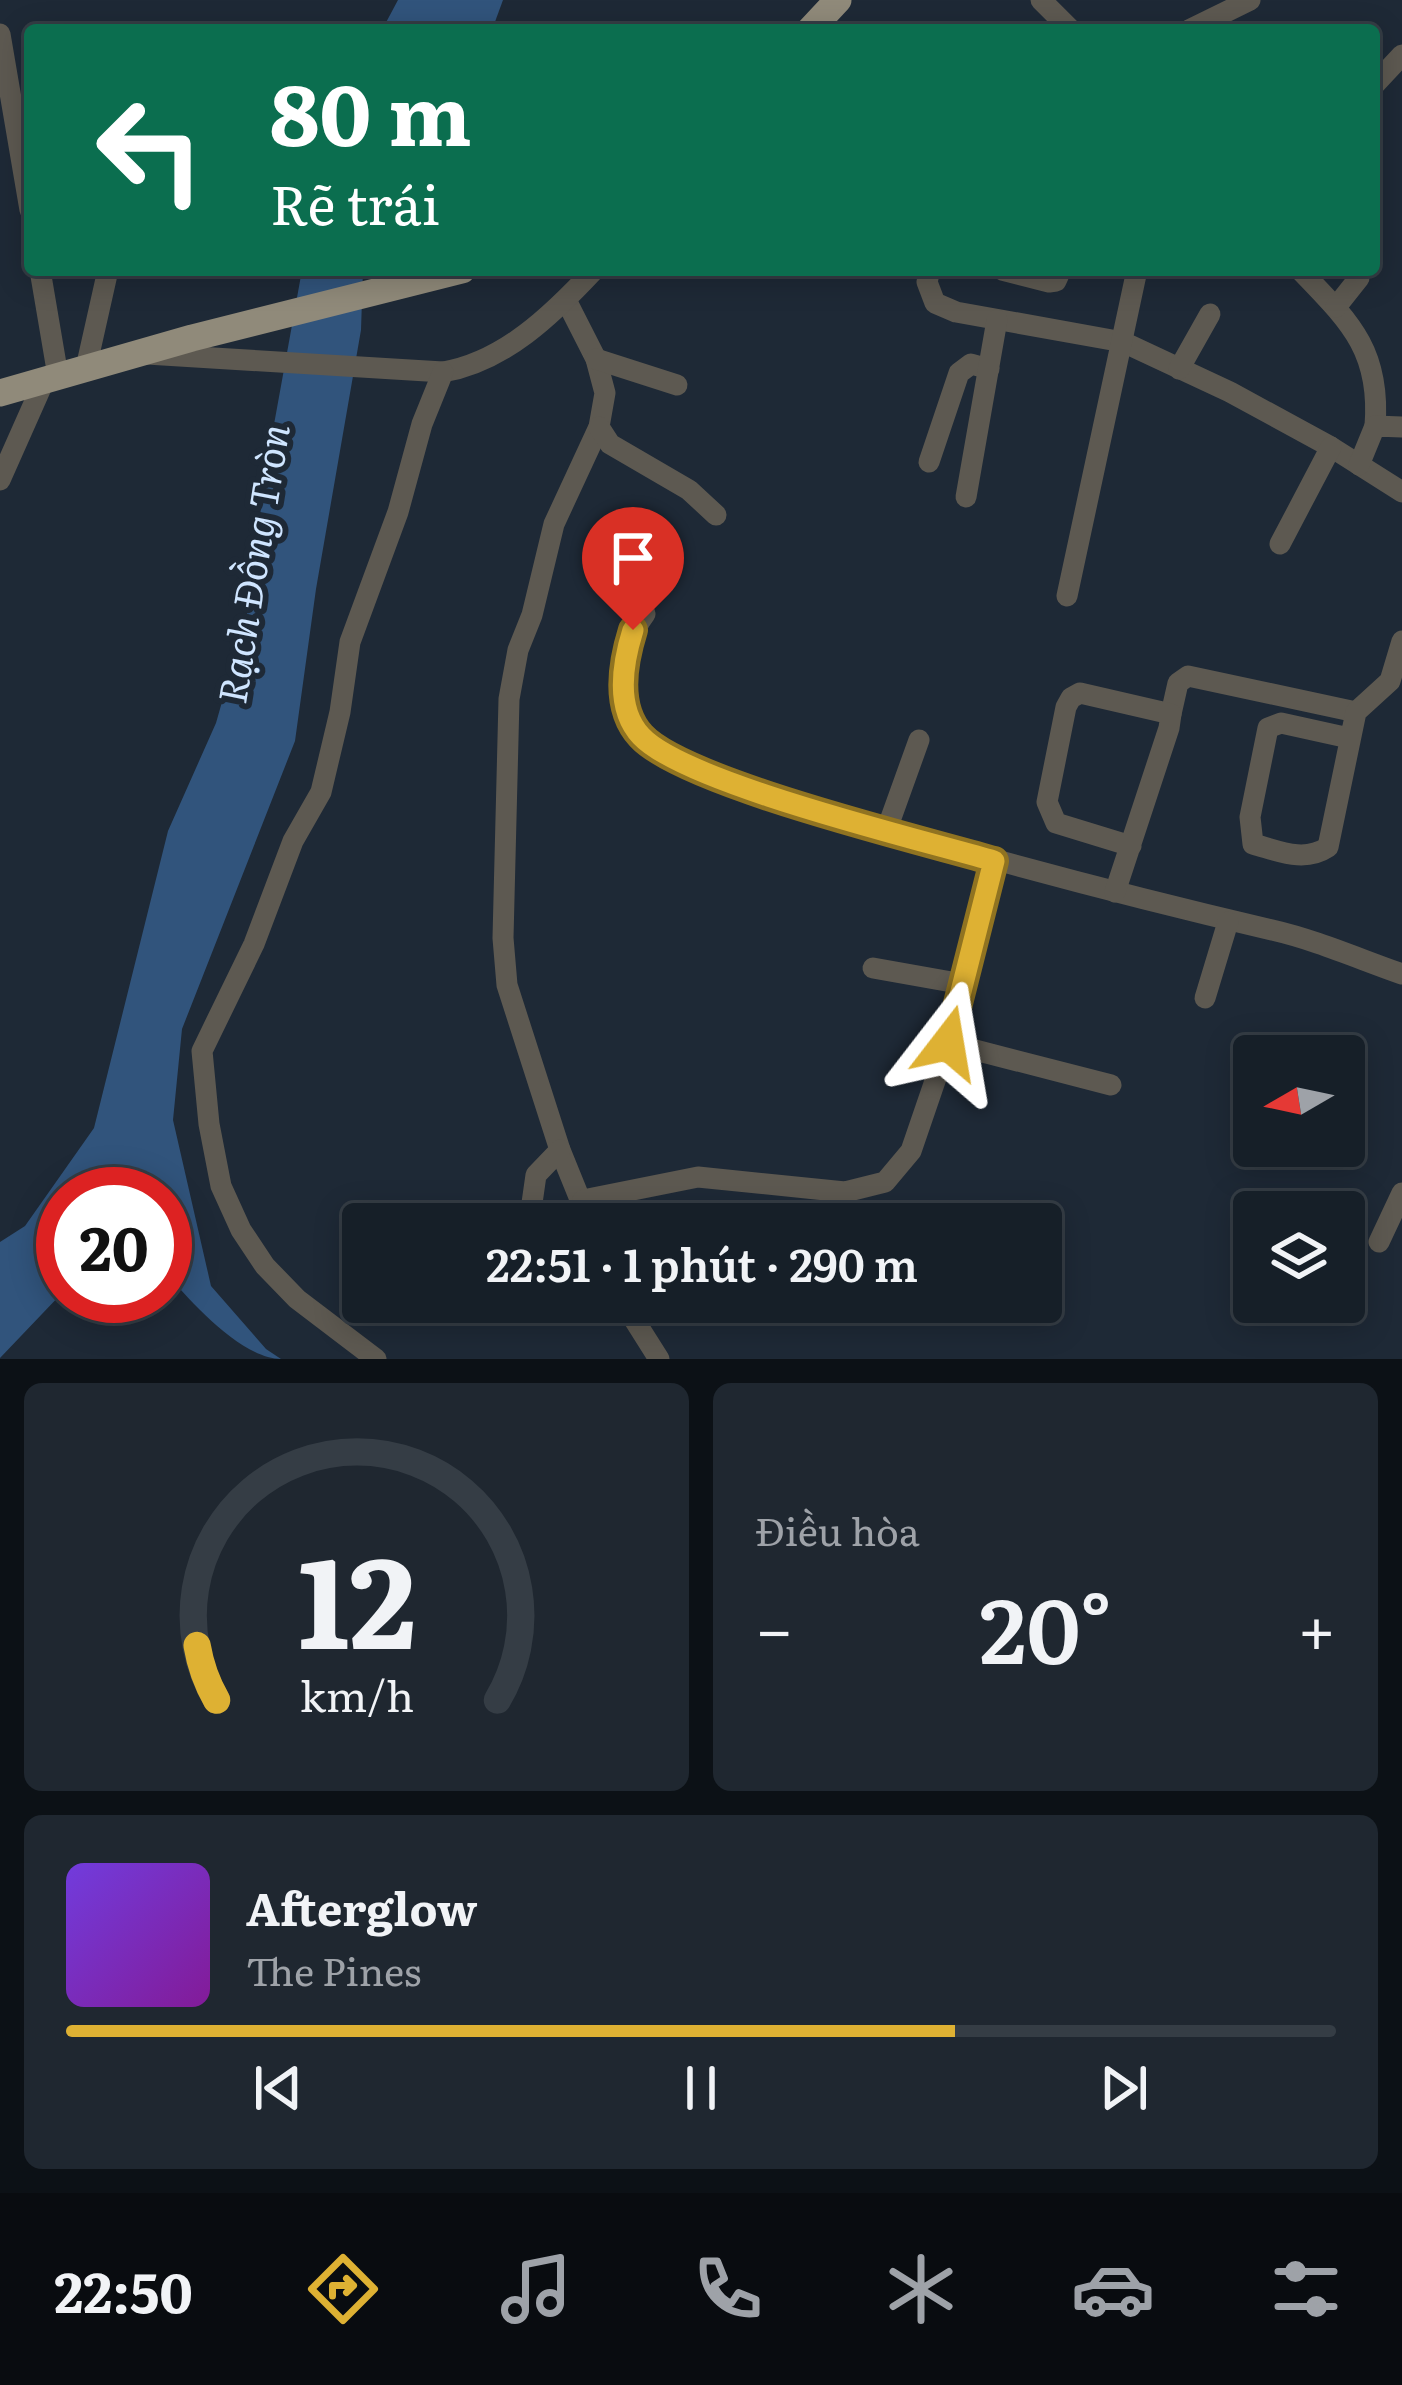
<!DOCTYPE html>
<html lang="vi">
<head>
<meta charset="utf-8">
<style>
	:root { --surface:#161f28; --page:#1f2730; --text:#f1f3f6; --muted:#9ea2a8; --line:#353d45; --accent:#deb133 }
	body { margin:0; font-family:Literata,serif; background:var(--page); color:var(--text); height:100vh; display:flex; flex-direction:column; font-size:45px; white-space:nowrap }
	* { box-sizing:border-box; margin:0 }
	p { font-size:39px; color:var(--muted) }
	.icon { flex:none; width:66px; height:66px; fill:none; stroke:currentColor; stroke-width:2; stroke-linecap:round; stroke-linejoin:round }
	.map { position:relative; height:1359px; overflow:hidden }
	.side { display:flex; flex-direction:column; gap:24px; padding:24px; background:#0c1116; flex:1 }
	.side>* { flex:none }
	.banner { position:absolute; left:24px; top:24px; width:1356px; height:252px; border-radius:12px; box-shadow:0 6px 30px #0003,0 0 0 3px var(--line); background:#0b6e4f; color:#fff; overflow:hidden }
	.needle { width:78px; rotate:261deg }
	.tools { position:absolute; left:1233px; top:1035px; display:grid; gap:24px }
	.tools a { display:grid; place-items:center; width:132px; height:132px; border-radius:12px; background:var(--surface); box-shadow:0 6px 30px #0003,0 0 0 3px var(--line); font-size:60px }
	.speed { position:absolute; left:36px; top:1167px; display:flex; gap:24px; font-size:60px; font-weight:700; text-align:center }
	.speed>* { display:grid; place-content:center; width:156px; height:156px; border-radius:50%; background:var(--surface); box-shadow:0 6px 30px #0003,0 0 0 3px var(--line); line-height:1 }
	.speed .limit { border:18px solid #d22; background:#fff; color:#111 }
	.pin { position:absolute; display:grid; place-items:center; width:102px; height:102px; color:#fff; margin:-123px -51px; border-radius:50% 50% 50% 0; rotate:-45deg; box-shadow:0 0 12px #0007 }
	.pin .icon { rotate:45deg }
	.me { position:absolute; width:132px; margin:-66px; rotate:14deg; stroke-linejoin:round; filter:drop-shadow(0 0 9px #0008) }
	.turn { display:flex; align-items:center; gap:42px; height:252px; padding:0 48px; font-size:54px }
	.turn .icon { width:156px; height:156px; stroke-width:2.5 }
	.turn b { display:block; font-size:84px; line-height:102px }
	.big { font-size:90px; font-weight:600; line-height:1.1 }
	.side .widget { flex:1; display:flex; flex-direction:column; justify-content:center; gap:18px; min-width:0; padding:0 42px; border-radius:18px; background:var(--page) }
	.side .dial { align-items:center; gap:0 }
	.dial svg { height:312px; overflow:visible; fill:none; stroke:var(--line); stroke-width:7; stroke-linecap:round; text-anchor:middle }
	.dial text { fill:var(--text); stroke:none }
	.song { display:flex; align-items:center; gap:36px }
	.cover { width:144px; height:144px; border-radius:18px; background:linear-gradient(135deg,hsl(260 70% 55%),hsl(290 70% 35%)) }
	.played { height:12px; border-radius:6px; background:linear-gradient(90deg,var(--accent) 70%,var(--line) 70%) }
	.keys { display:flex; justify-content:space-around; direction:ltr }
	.heat { display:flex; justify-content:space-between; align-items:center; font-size:66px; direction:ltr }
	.side .tiles { flex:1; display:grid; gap:24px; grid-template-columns:1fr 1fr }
	.widget:last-child { grid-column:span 2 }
	.trip { position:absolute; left:342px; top:1203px; width:720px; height:120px; border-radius:12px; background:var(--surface); box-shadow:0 6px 30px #0003,0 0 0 3px var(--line); font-weight:600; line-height:120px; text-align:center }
	.menu { display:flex; height:192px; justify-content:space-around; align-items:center; background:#090c10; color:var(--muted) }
	.menu .icon { width:84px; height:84px }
	.menu .current { color:var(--accent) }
	.menu b { font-size:54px; color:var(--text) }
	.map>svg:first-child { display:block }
	.water { fill:#31547c }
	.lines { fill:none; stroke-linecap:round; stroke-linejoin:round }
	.path { stroke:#79828d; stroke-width:3; stroke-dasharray:12 6; stroke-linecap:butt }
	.minor { stroke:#5d5951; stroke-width:21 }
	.major { stroke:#908a7a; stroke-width:27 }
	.route-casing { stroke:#907321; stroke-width:30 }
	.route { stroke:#deb133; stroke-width:21 }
	.labels { text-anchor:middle; stroke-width:12; stroke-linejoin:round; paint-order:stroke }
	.water-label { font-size:39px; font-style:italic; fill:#cfe5ff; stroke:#1e2936 }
</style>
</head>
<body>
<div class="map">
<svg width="1402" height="1359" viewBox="0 0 1402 1359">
	<rect width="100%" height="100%" fill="#1e2936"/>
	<!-- water -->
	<g class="water">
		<path d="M 398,0 L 503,0 L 492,30 L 382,30 Z"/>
		<path d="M 302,270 L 363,270 L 361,330 L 316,589 L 295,741 L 182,1029 L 173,1120 L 211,1286 L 266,1349 L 281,1359 C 242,1359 190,1301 165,1272 L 165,1194 L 63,1194 L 63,1292 L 0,1358 L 0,1242 L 25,1226 L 94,1128 L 168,831 L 216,723 L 247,614 L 267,463 Z"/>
	</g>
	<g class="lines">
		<!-- path -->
		<path class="path" d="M 848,25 L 861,30"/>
		<!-- minor -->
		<g class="minor">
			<path d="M 1041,0 L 1071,30"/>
			<path d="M 1189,30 L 1250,0"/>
			<path d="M 0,34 L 30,210"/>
			<path d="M 1374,85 L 1402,55"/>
			<path d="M 40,270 L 58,376"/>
			<path d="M 930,270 L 927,282 L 935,303 L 956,312 L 1123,342 L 1230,392 L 1331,447 L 1402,492"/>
			<path d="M 1002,270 L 1049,282 L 1056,281 L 1061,270"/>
			<path d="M 1300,270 C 1349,321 1381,350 1375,426"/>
			<path d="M 566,300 L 596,359 L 605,393 L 599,427 L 554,524 L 532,615 L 518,650 L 509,699 L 503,938 L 507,985 L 560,1150 L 590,1224"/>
			<path d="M 1336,307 L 1359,278"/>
			<path d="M 147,354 L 443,372 C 504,362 553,314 594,270"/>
			<path d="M 596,359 L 677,385"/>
			<path d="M 86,368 L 108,270"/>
			<path d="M 1179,369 L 1210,314"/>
			<path d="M 599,427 L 610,444 L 689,490 L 716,515"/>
			<path d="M 929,462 L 959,373 L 971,364 L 989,369"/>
			<path d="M 1359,465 L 1375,426 L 1402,427"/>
			<path d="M 0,480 L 44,381"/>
			<path d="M 966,497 L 997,320"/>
			<path d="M 1280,544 L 1331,447"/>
			<path d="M 1067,596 L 1137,270"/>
			<path d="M 645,614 C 621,646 612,700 639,734 C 668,772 792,801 840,815 C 983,858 1127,896 1272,930 C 1316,940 1359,959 1402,974"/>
			<path d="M 1171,714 L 1178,683 L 1188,676 L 1356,712"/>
			<path d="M 1349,738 L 1281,723 L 1268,728 L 1250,817 L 1253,844 C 1279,851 1304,863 1328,847 L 1356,712 L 1390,681 L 1402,641"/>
			<path d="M 887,829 L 919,740"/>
			<path d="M 1115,892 L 1169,728 L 1171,714 L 1080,693 L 1071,698 L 1066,707 L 1047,802 L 1056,823 L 1131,846"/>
			<path d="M 873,968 L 963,984"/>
			<path d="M 1205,998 L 1228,922"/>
			<path d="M 948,1043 L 1111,1085"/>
			<path d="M 583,1200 L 698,1177 L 845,1192 L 885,1182 L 911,1151 L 948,1043 L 995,861"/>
			<path d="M 529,1224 L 536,1175 L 560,1150"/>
			<path d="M 1379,1242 L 1402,1193"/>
			<path d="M 623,1302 L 659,1359"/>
			<path d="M 376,1359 L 297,1299 L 265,1266 L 241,1230 L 221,1186 L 209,1124 L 202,1051 L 254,944 L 293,841 L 321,792 L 340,712 L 350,642 L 398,512 L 422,424 L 443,372"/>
		</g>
		<!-- major -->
		<g class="major">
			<path d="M 810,30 L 838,0"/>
			<path d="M 0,393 L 192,338 L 462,270"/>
		</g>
	</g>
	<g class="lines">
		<!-- route casing -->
		<g class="route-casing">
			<path id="route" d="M 633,630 C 623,662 615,708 641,736 C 684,783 922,840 994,861 L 948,1043"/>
		</g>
		<!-- route -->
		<use href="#route" class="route"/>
	</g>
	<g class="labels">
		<!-- water labels -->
		<g class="water-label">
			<text transform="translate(254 564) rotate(-81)" y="14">Rạch Đồng Tròn</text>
		</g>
	</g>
</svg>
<div class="tools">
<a><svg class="needle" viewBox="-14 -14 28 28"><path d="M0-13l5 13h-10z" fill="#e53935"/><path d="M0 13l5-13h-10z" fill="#9ea2a8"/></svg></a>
<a><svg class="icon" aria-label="layers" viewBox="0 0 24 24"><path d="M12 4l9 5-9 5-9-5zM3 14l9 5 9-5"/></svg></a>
</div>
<div class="speed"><div class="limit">20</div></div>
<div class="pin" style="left:633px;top:630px;background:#d93025"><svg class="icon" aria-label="arrive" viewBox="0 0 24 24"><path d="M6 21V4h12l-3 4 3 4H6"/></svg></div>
<svg class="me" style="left:948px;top:1043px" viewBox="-20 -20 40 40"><path d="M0-17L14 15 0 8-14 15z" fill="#deb133" stroke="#fff" stroke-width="4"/></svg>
<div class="trip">22:51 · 1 phút · 290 m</div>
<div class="banner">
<div class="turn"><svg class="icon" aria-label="left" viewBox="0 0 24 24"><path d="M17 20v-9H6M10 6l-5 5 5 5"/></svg><div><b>80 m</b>Rẽ trái</div></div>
</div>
</div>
<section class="side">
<div class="tiles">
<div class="widget dial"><svg viewBox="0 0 100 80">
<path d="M14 69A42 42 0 1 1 86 69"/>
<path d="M14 69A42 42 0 0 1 9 55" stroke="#deb133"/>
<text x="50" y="56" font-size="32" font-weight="700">12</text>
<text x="50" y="72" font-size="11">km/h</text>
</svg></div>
<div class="widget"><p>Điều hòa</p>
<div class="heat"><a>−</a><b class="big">20°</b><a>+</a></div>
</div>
<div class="widget">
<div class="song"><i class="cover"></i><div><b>Afterglow</b><p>The Pines</p></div></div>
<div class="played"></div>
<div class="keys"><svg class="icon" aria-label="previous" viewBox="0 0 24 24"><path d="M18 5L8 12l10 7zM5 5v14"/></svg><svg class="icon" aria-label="pause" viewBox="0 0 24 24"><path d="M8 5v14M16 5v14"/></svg><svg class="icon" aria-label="next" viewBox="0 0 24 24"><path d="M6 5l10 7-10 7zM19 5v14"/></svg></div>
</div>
</div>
</section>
<nav class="menu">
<b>22:50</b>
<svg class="icon current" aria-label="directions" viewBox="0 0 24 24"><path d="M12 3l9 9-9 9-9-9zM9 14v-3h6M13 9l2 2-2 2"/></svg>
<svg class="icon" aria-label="music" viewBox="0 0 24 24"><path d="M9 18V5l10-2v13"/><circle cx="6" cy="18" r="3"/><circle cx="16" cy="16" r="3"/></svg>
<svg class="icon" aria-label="phone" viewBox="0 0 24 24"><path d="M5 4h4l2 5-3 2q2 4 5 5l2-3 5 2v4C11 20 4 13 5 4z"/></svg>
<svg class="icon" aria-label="climate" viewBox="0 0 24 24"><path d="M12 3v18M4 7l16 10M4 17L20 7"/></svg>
<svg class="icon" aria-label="car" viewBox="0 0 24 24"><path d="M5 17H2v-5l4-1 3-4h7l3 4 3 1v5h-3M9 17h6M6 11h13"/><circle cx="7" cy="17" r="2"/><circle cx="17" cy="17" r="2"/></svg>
<svg class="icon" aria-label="filters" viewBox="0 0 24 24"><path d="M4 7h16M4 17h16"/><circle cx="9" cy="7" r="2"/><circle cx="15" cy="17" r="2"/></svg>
</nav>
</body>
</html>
